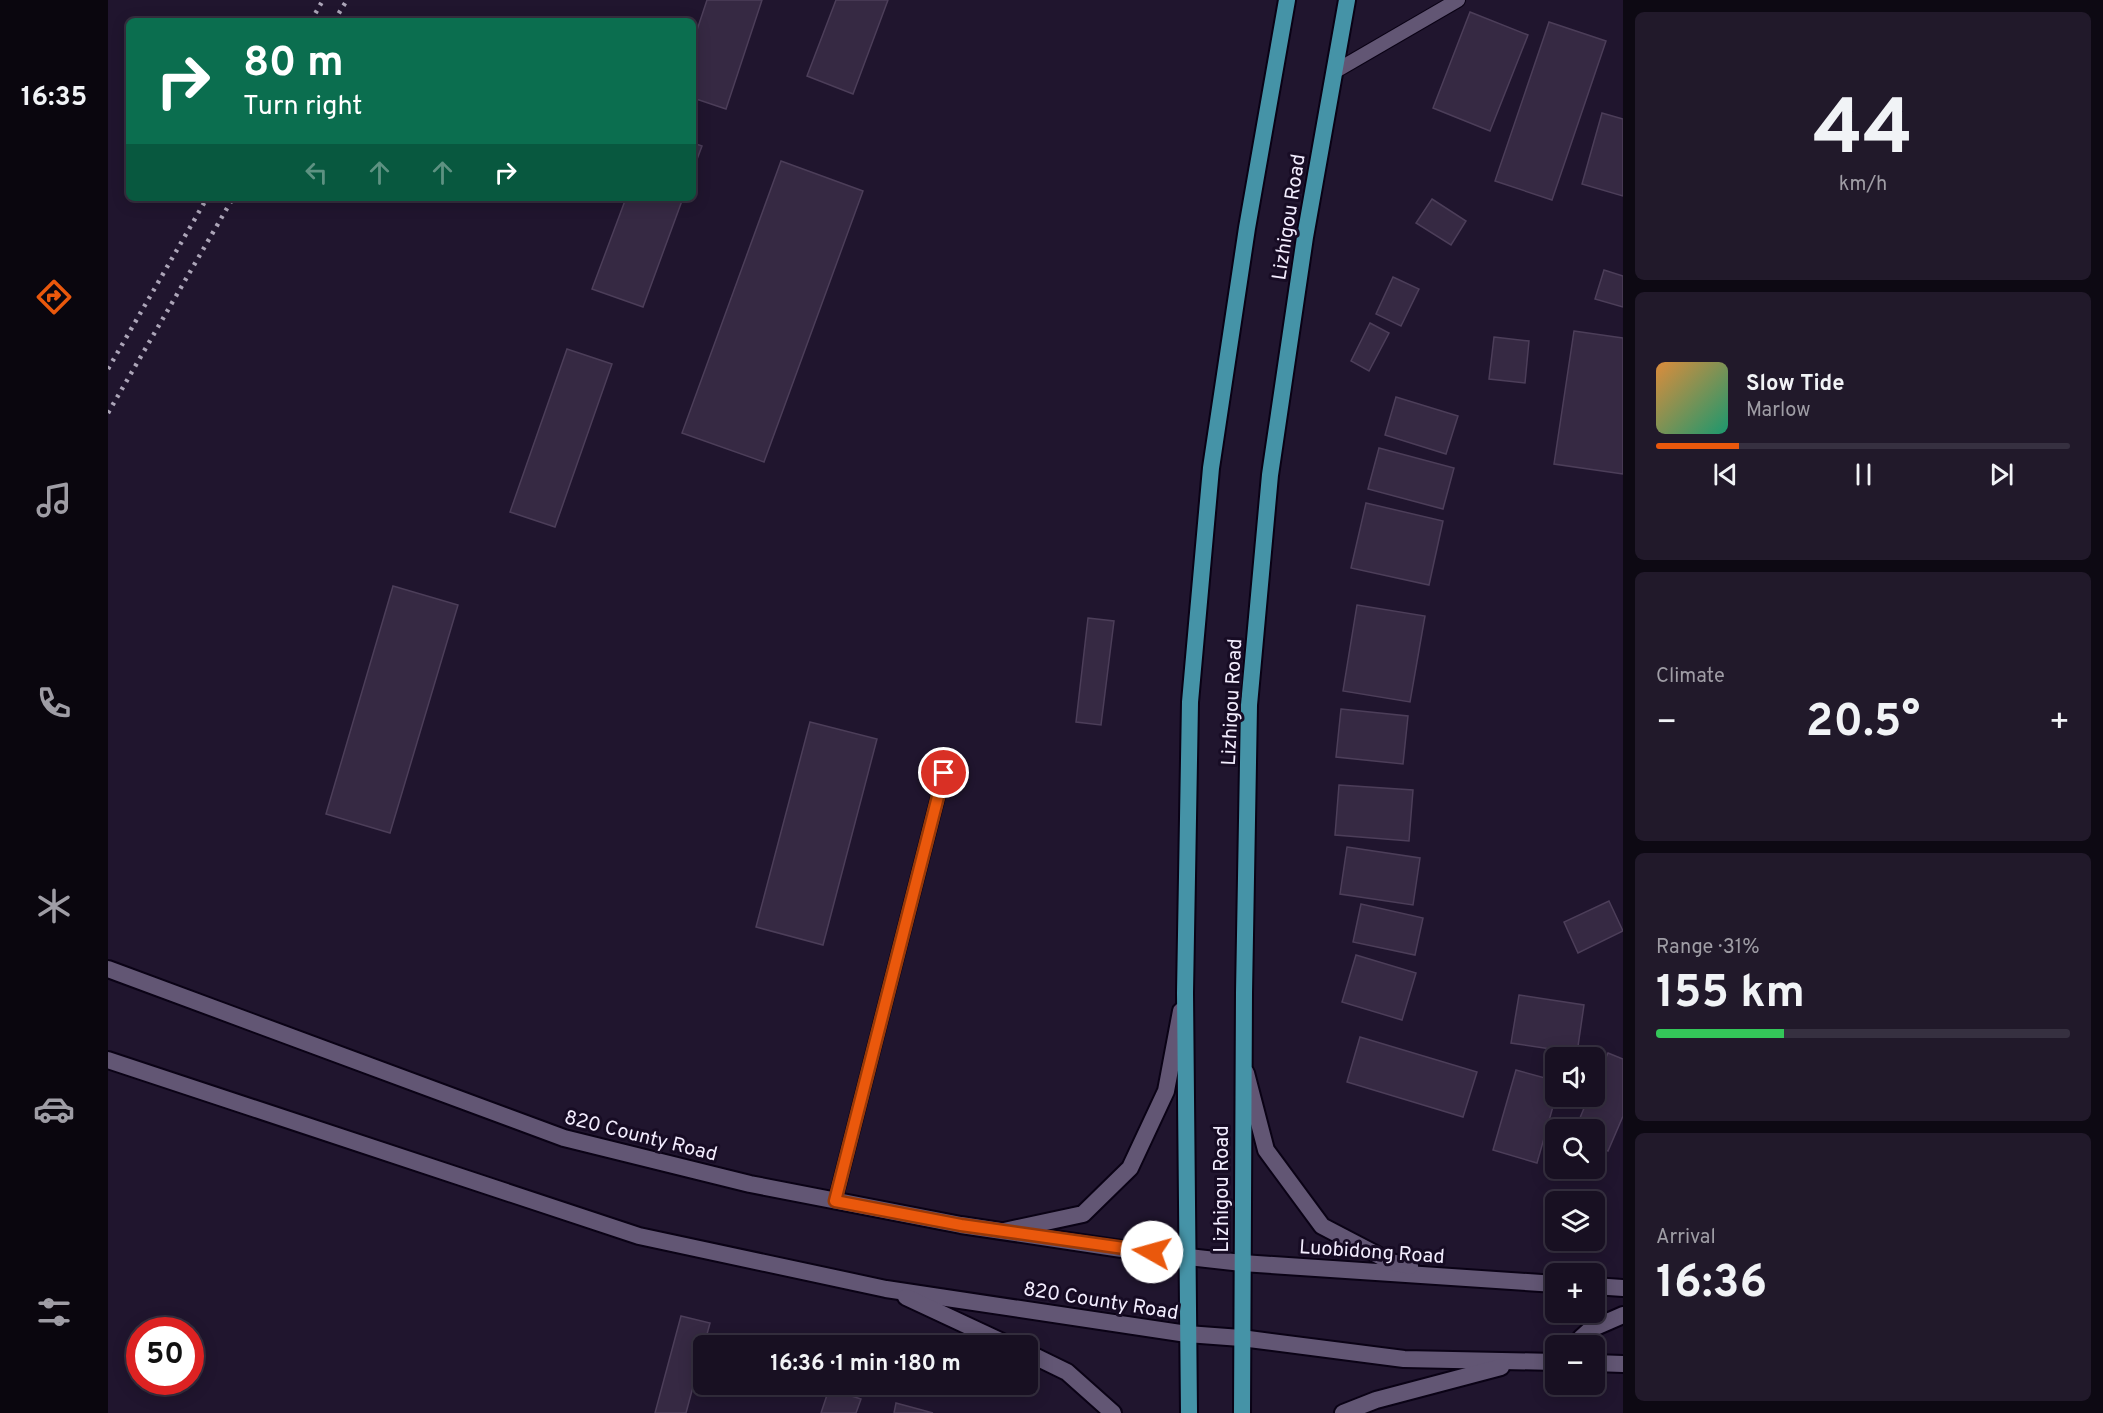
<!DOCTYPE html>
<html lang="en">
<head>
<meta charset="utf-8">
<style>
	:root { --surface:#181022; --page:#21192a; --text:#f1f3f6; --muted:#9f9da5; --line:#363040; --accent:#ea580c }
	body { margin:0; font-family:Overpass,sans-serif; background:var(--page); color:var(--text); height:100vh; display:flex; flex-direction:column; font-size:22px; white-space:nowrap }
	* { box-sizing:border-box; margin:0 }
	p { font-size:20px; color:var(--muted) }
	.icon { flex:none; width:33px; height:33px; fill:none; stroke:currentColor; stroke-width:2; stroke-linecap:round; stroke-linejoin:round }
	.map { position:relative; flex:1; overflow:hidden }
	.drawer { display:flex; flex-direction:column; gap:12px; padding:12px; background:#0d0913; width:480px }
	.drawer>* { flex:none }
	.banner { position:absolute; left:18px; top:18px; width:570px; height:183px; border-radius:9px; box-shadow:0 3px 15px #0003,0 0 0 2px var(--line); background:#0b6e4f; color:#fff; overflow:hidden }
	.controls { position:absolute; left:1437px; top:1047px; display:grid; gap:12px }
	.controls a { display:grid; place-items:center; width:60px; height:60px; border-radius:9px; background:var(--surface); box-shadow:0 3px 15px #0003,0 0 0 2px var(--line); font-size:30px }
	.speed { position:absolute; left:18px; top:1317px; display:flex; gap:12px; font-size:30px; font-weight:700; text-align:center }
	.speed>* { display:grid; place-content:center; width:78px; height:78px; border-radius:50%; background:var(--surface); box-shadow:0 3px 15px #0003,0 0 0 2px var(--line); line-height:1 }
	.speed .limit { border:9px solid #d22; background:#fff; color:#111 }
	.pin { position:absolute; display:grid; place-items:center; width:51px; height:51px; color:#fff; margin:-26px; border:3px solid #fff; border-radius:50%; box-shadow:0 2px 6px #0007 }
	.me { position:absolute; width:66px; margin:-33px; rotate:277deg; stroke-linejoin:round; filter:drop-shadow(0 0 4px #0008) }
	.turn { display:flex; align-items:center; gap:21px; height:126px; padding:0 18px; font-size:27px }
	.turn .icon { width:78px; height:78px; stroke-width:2.5 }
	.turn b { display:block; font-size:42px; line-height:51px }
	.lanes { display:flex; align-items:center; height:57px; padding:0 18px; background:#0003; justify-content:center; gap:30px; direction:ltr }
	.lanes .off { opacity:.35 }
	.big { font-size:45px; font-weight:700; line-height:1.1 }
	.drawer .card { flex:1; display:flex; flex-direction:column; justify-content:center; gap:9px; min-width:0; padding:0 21px; border-radius:9px; background:var(--page) }
	.drawer .dial { align-items:center; gap:0 }
	.dial b { font-size:78px; line-height:1 }
	.song { display:flex; align-items:center; gap:18px }
	.cover { width:72px; height:72px; border-radius:9px; background:linear-gradient(135deg,hsl(30 70% 55%),hsl(160 70% 35%)) }
	.played { height:6px; border-radius:3px; background:linear-gradient(90deg,var(--accent) 20%,var(--line) 20%) }
	.keys { display:flex; justify-content:space-around; direction:ltr }
	.heat { display:flex; justify-content:space-between; align-items:center; font-size:33px; direction:ltr }
	.charge { height:9px; border-radius:4px; background:linear-gradient(90deg,#34c759 31%,var(--line) 0) }
	.trip { position:absolute; left:585px; top:1335px; width:345px; height:60px; border-radius:9px; background:var(--surface); box-shadow:0 3px 15px #0003,0 0 0 2px var(--line); font-weight:700; line-height:60px; text-align:center }
	main { display:flex; flex:1; min-height:0 }
	.tab-bar { display:flex; flex-direction:column; width:108px; justify-content:space-around; align-items:center; background:#0a060e; color:var(--muted) }
	.tab-bar .icon { width:42px; height:42px }
	.tab-bar .active { color:var(--accent) }
	.tab-bar b { font-size:27px; color:var(--text) }
	.map>svg:first-child { display:block }
	.building { fill:#362943; stroke:#4c3e59; stroke-width:1.5 }
	.lines { fill:none; stroke-linecap:round; stroke-linejoin:round }
	.service-casing { stroke:#0a0215; stroke-width:16 }
	.tertiary-casing { stroke:#0a0215; stroke-width:20 }
	.secondary-casing { stroke:#0a0215; stroke-width:20 }
	.primary-casing { stroke:#0a0215; stroke-width:20 }
	.service { stroke:#625674; stroke-width:14 }
	.tertiary { stroke:#625674; stroke-width:16 }
	.secondary { stroke:#625674; stroke-width:16 }
	.primary { stroke:#4593a7; stroke-width:16 }
	.rail { stroke:#aca5b8; stroke-width:4.5; stroke-dasharray:3 6; stroke-linecap:butt }
	.route-casing { stroke:#983908; stroke-width:15 }
	.route { stroke:#ea580c; stroke-width:10 }
	.labels { text-anchor:middle; stroke-width:6; stroke-linejoin:round; paint-order:stroke }
	.street-label { font-size:20px; fill:#f3edfe; stroke:#170c24 }
</style>
</head>
<body>
<main>
<nav class="tab-bar">
<b>16:35</b>
<svg class="icon active" aria-label="directions" viewBox="0 0 24 24"><path d="M12 3l9 9-9 9-9-9zM9 14v-3h6M13 9l2 2-2 2"/></svg>
<svg class="icon" aria-label="music" viewBox="0 0 24 24"><path d="M9 18V5l10-2v13"/><circle cx="6" cy="18" r="3"/><circle cx="16" cy="16" r="3"/></svg>
<svg class="icon" aria-label="phone" viewBox="0 0 24 24"><path d="M5 4h4l2 5-3 2q2 4 5 5l2-3 5 2v4C11 20 4 13 5 4z"/></svg>
<svg class="icon" aria-label="climate" viewBox="0 0 24 24"><path d="M12 3v18M4 7l16 10M4 17L20 7"/></svg>
<svg class="icon" aria-label="car" viewBox="0 0 24 24"><path d="M5 17H2v-5l4-1 3-4h7l3 4 3 1v5h-3M9 17h6M6 11h13"/><circle cx="7" cy="17" r="2"/><circle cx="17" cy="17" r="2"/></svg>
<svg class="icon" aria-label="filters" viewBox="0 0 24 24"><path d="M4 7h16M4 17h16"/><circle cx="9" cy="7" r="2"/><circle cx="15" cy="17" r="2"/></svg>
</nav>
<div class="map">
<svg width="1515" height="1413" viewBox="0 0 1515 1413">
	<rect width="100%" height="100%" fill="#20152e"/>
	<!-- building -->
	<g class="building">
		<path d="M 599,0 L 654,0 L 618,109 L 585,98 L 585,42 Z"/>
		<path d="M 728,0 L 780,0 L 745,94 L 699,76 Z"/>
		<path d="M 1362,12 L 1420,35 L 1382,131 L 1325,108 Z"/>
		<path d="M 1441,22 L 1498,41 L 1444,200 L 1387,181 Z"/>
		<path d="M 1494,113 L 1515,119 L 1515,196 L 1474,184 Z"/>
		<path d="M 585,143 L 594,146 L 585,170 Z"/>
		<path d="M 673,161 L 755,191 L 656,462 L 574,433 Z"/>
		<path d="M 518,198 L 575,198 L 535,307 L 484,289 Z"/>
		<path d="M 1324,199 L 1358,221 L 1343,245 L 1308,223 Z"/>
		<path d="M 1496,270 L 1515,276 L 1515,307 L 1487,299 Z"/>
		<path d="M 1285,277 L 1311,289 L 1293,326 L 1268,314 Z"/>
		<path d="M 1262,323 L 1281,333 L 1261,371 L 1243,361 Z"/>
		<path d="M 1466,331 L 1515,338 L 1515,474 L 1446,464 Z"/>
		<path d="M 1386,337 L 1421,341 L 1417,383 L 1381,379 Z"/>
		<path d="M 459,349 L 504,364 L 447,527 L 402,512 Z"/>
		<path d="M 1288,397 L 1350,416 L 1338,454 L 1277,435 Z"/>
		<path d="M 1271,448 L 1346,468 L 1335,509 L 1260,489 Z"/>
		<path d="M 1258,503 L 1335,521 L 1321,585 L 1243,568 Z"/>
		<path d="M 285,586 L 350,605 L 282,833 L 218,814 Z"/>
		<path d="M 1249,605 L 1317,616 L 1302,702 L 1235,691 Z"/>
		<path d="M 980,618 L 1006,621 L 993,725 L 968,722 Z"/>
		<path d="M 1233,709 L 1300,716 L 1295,764 L 1228,757 Z"/>
		<path d="M 702,722 L 769,739 L 715,945 L 648,927 Z"/>
		<path d="M 1231,785 L 1305,790 L 1301,841 L 1227,835 Z"/>
		<path d="M 1239,847 L 1312,858 L 1305,905 L 1232,894 Z"/>
		<path d="M 1501,901 L 1515,931 L 1470,953 L 1456,922 Z"/>
		<path d="M 1253,904 L 1315,918 L 1307,955 L 1245,942 Z"/>
		<path d="M 1248,955 L 1308,973 L 1294,1020 L 1234,1002 Z"/>
		<path d="M 1411,995 L 1476,1005 L 1469,1053 L 1403,1043 Z"/>
		<path d="M 1252,1037 L 1369,1072 L 1355,1117 L 1239,1082 Z"/>
		<path d="M 1500,1053 L 1515,1059 L 1515,1116 L 1500,1151 L 1486,1145 L 1486,1130 L 1467,1130 L 1481,1096 L 1486,1096 L 1486,1084 Z"/>
		<path d="M 1408,1070 L 1448,1081 L 1448,1096 L 1429,1163 L 1385,1150 Z"/>
		<path d="M 573,1316 L 602,1323 L 578,1413 L 547,1413 Z"/>
		<path d="M 660,1335 L 690,1346 L 657,1346 Z"/>
		<path d="M 671,1384 L 702,1384 L 699,1394 Z"/>
		<path d="M 721,1389 L 753,1399 L 748,1413 L 713,1413 Z"/>
		<path d="M 788,1403 L 825,1413 L 786,1413 Z"/>
	</g>
	<g class="lines">
		<!-- service casing -->
		<g class="service-casing">
			<g id="service">
				<path d="M 1226,72 L 1350,0"/>
				<path d="M 727,1201 L 836,773"/>
			</g>
		</g>
		<!-- tertiary casing -->
		<g class="tertiary-casing">
			<path id="tertiary" d="M 896,1231 L 975,1214 L 1022,1168 L 1058,1091 L 1073,1011"/>
		</g>
		<!-- secondary casing -->
		<g class="secondary-casing">
			<g id="secondary">
				<path d="M 0,969 L 456,1138 L 642,1184 L 853,1225 L 1027,1251 L 1134,1263 L 1448,1284"/>
				<path d="M 0,1060 L 531,1236 L 778,1289 L 1079,1334 L 1133,1338 L 1296,1359 L 1448,1362"/>
				<path d="M 1138,1073 L 1158,1150 L 1214,1226 L 1283,1262 L 1302,1266"/>
				<path d="M 1486,1286 L 1515,1288"/>
				<path d="M 798,1297 L 903,1346"/>
				<path d="M 1473,1346 L 1473,1338 L 1483,1329 L 1515,1315"/>
				<path d="M 920,1353 L 959,1372 L 1005,1413"/>
				<path d="M 1486,1363 L 1515,1364"/>
				<path d="M 1235,1413 L 1268,1400 L 1393,1367"/>
			</g>
		</g>
		<!-- primary casing -->
		<g class="primary-casing">
			<g id="primary">
				<path d="M 1081,1413 L 1077,993 L 1082,702 L 1103,468 L 1139,228 L 1179,0"/>
				<path d="M 1134,1413 L 1136,993 L 1141,705 L 1162,475 L 1197,237 L 1239,0"/>
			</g>
		</g>
		<!-- service -->
		<use href="#service" class="service"/>
		<!-- tertiary -->
		<use href="#tertiary" class="tertiary"/>
		<!-- secondary -->
		<use href="#secondary" class="secondary"/>
		<!-- primary -->
		<use href="#primary" class="primary"/>
		<!-- rail -->
		<g class="rail">
			<path d="M 203,21 L 215,0"/>
			<path d="M 226,21 L 239,0"/>
			<path d="M 0,369 L 99,198"/>
			<path d="M 0,413 L 125,198"/>
		</g>
	</g>
	<g class="lines">
		<!-- route casing -->
		<g class="route-casing">
			<path id="route" d="M 836,773 L 727,1201 L 853,1225 L 1044,1252"/>
		</g>
		<!-- route -->
		<use href="#route" class="route"/>
	</g>
	<g class="labels">
		<!-- street labels -->
		<g class="street-label">
			<text transform="translate(1180 217) rotate(-81)" y="7">Lizhigou Road</text>
			<text transform="translate(1123 702) rotate(-87)" y="7">Lizhigou Road</text>
			<text transform="translate(533 1135) rotate(14)" y="7">820 County Road</text>
			<text transform="translate(1113 1189) rotate(-90)" y="7">Lizhigou Road</text>
			<text transform="translate(1264 1251) rotate(4)" y="7">Luobidong Road</text>
			<text transform="translate(993 1300) rotate(9)" y="7">820 County Road</text>
		</g>
	</g>
</svg>
<div class="controls">
<a><svg class="icon" aria-label="sound" viewBox="0 0 24 24"><path d="M4 9h4l5-4v14l-5-4H4zM17 9q2 3 0 6"/></svg></a>
<a><svg class="icon" aria-label="search" viewBox="0 0 24 24"><circle cx="10" cy="10" r="6"/><path d="M15 15l6 6"/></svg></a>
<a><svg class="icon" aria-label="layers" viewBox="0 0 24 24"><path d="M12 4l9 5-9 5-9-5zM3 14l9 5 9-5"/></svg></a>
<a>+</a>
<a>−</a>
</div>
<div class="speed"><div class="limit">50</div></div>
<div class="pin" style="left:836px;top:773px;background:#d93025"><svg class="icon" aria-label="arrive" viewBox="0 0 24 24"><path d="M6 21V4h12l-3 4 3 4H6"/></svg></div>
<svg class="me" style="left:1044px;top:1252px" viewBox="-20 -20 40 40"><circle r="19" fill="#fff"/><path d="M0-13L10 11 0 6-10 11z" fill="#ea580c"/></svg>
<div class="trip">16:36 · 1 min · 180 m</div>
<div class="banner">
<div class="turn"><svg class="icon" aria-label="right" viewBox="0 0 24 24"><path d="M7 20v-9h11M14 6l5 5-5 5"/></svg><div><b>80 m</b>Turn right</div></div>
<div class="lanes"><svg class="icon off" aria-label="left" viewBox="0 0 24 24"><path d="M17 20v-9H6M10 6l-5 5 5 5"/></svg><svg class="icon off" aria-label="ahead" viewBox="0 0 24 24"><path d="M12 20V5M6 11l6-6 6 6"/></svg><svg class="icon off" aria-label="ahead" viewBox="0 0 24 24"><path d="M12 20V5M6 11l6-6 6 6"/></svg><svg class="icon" aria-label="right" viewBox="0 0 24 24"><path d="M7 20v-9h11M14 6l5 5-5 5"/></svg></div>
</div>
</div>
<section class="drawer">
<div class="card dial"><b>44</b><p>km/h</p></div>
<div class="card">
<div class="song"><i class="cover"></i><div><b>Slow Tide</b><p>Marlow</p></div></div>
<div class="played"></div>
<div class="keys"><svg class="icon" aria-label="previous" viewBox="0 0 24 24"><path d="M18 5L8 12l10 7zM5 5v14"/></svg><svg class="icon" aria-label="pause" viewBox="0 0 24 24"><path d="M8 5v14M16 5v14"/></svg><svg class="icon" aria-label="next" viewBox="0 0 24 24"><path d="M6 5l10 7-10 7zM19 5v14"/></svg></div>
</div>
<div class="card"><p>Climate</p>
<div class="heat"><a>−</a><b class="big">20.5°</b><a>+</a></div>
</div>
<div class="card"><p>Range · 31%</p><b class="big">155 km</b><div class="charge"></div></div>
<div class="card"><p>Arrival</p><b class="big">16:36</b></div>
</section>
</main>
</body>
</html>
